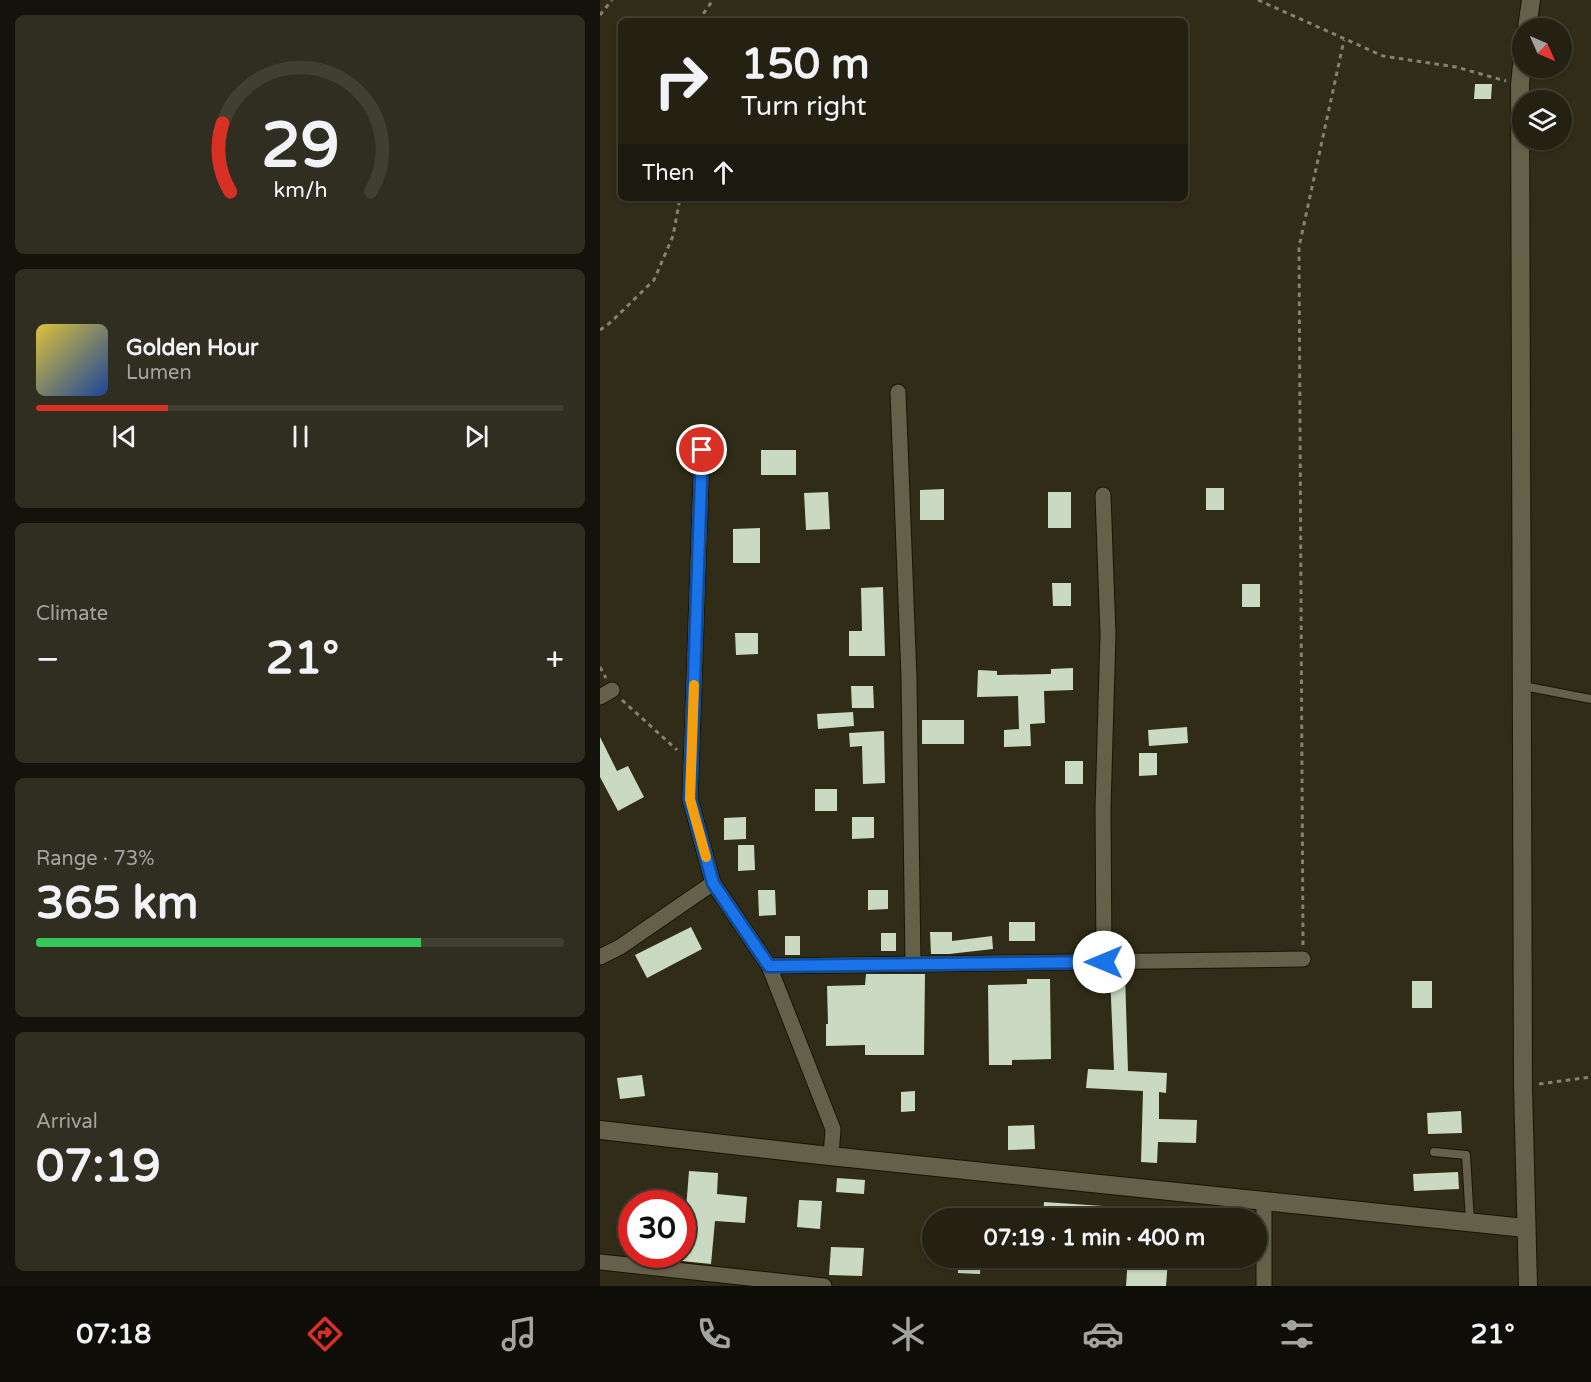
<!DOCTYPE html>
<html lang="en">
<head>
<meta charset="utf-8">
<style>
	:root { --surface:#242112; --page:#302e20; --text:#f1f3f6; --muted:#a3a39f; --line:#413e32; --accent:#d93025 }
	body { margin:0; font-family:"Varela Round",sans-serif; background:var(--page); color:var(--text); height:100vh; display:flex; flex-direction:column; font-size:22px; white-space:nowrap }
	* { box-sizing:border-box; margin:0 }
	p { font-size:20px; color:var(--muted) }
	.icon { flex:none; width:33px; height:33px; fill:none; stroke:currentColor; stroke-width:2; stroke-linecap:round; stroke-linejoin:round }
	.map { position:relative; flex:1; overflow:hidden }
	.drawer { display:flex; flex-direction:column; gap:15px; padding:15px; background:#14120a; width:600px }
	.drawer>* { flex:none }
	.banner { position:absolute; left:18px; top:18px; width:570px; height:183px; border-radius:9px; box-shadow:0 2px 4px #0004,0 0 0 2px var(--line); background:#242112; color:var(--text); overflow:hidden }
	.needle { width:39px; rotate:135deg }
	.controls { position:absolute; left:912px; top:18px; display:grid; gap:12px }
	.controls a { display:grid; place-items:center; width:60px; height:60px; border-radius:50%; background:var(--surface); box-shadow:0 2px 4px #0004,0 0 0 2px var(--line); font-size:30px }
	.speed { position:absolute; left:18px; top:1190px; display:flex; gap:12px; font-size:30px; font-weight:700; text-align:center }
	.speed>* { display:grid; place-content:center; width:78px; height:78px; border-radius:50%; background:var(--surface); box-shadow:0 2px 4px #0004,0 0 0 2px var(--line); line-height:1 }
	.speed .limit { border:9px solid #d22; background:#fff; color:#111 }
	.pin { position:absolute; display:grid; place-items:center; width:51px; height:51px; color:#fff; margin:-26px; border:3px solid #fff; border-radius:50%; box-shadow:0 2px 6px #0007 }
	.me { position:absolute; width:66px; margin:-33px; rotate:270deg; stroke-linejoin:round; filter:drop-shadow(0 0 4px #0008) }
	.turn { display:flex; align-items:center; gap:21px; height:126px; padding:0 24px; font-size:27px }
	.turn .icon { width:78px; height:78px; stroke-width:2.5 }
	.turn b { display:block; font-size:42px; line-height:51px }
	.then { display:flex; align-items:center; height:57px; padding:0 24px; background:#0003; gap:12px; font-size:22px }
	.big { font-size:45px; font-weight:700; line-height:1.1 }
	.drawer .card { flex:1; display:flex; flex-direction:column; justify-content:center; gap:9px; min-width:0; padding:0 21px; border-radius:9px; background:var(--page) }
	.drawer .dial { align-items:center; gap:0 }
	.dial svg { height:156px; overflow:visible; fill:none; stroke:var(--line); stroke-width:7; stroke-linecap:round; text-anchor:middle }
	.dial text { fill:var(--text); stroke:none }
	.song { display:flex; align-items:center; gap:18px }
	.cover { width:72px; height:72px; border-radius:9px; background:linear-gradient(135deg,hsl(50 70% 55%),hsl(220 70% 35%)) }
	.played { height:6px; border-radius:3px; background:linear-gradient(90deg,var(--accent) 25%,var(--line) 25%) }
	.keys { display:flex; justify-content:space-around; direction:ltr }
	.heat { display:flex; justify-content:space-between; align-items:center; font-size:33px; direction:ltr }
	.charge { height:9px; border-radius:4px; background:linear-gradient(90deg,#34c759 73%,var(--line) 0) }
	.trip { position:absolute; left:322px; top:1208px; width:345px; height:60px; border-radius:30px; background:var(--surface); box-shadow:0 2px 4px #0004,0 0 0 2px var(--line); font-weight:700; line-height:60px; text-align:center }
	.dock { display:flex; height:96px; justify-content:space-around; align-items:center; background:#0e0d07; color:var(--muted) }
	.dock .icon { width:42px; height:42px }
	.dock .selected { color:var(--accent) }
	.dock b { font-size:27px; color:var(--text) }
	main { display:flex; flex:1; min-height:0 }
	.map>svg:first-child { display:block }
	.building { fill:#cad9c2 }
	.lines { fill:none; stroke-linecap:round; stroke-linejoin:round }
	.lane-casing { stroke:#181502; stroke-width:10 }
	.street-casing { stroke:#181502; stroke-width:17 }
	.secondary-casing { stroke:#181502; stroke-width:20 }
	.path { stroke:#848170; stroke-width:3; stroke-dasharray:4.5 4.5; stroke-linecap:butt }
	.lane { stroke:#64604a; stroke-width:8 }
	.street { stroke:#64604a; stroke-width:15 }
	.secondary { stroke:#64604a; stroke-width:18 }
	.route-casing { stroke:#114b97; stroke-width:15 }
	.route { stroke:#1a73e8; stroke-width:10 }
	.slow { stroke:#f59e0b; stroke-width:10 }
</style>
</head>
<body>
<main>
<section class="drawer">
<div class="card dial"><svg viewBox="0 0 100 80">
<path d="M14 69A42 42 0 1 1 86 69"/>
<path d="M14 69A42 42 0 0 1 10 34" stroke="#d93025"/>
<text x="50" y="56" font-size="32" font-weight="700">29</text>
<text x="50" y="72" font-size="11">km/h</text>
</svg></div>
<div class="card">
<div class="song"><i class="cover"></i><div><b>Golden Hour</b><p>Lumen</p></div></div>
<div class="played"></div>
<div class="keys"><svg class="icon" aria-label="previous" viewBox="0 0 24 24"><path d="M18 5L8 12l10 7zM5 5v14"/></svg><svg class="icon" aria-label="pause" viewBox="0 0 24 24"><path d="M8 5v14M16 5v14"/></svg><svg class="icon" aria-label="next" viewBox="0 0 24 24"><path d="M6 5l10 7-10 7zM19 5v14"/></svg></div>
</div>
<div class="card"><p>Climate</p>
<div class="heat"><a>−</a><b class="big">21°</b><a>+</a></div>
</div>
<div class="card"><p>Range · 73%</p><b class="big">365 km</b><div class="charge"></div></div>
<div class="card"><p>Arrival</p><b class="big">07:19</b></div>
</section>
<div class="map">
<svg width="991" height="1286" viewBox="0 0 991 1286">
	<rect width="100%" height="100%" fill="#302c18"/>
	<!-- building -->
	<g class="building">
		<path d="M 875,84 L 892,84 L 891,99 L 874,99 Z"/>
		<rect x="161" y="450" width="35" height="25"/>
		<rect x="606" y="488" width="18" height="22"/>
		<path d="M 344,489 L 344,520 L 320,520 L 320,490 Z"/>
		<path d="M 228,492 L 230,529 L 206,530 L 204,493 Z"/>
		<rect x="448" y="492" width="23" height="36"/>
		<path d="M 160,528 L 160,563 L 133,563 L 133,529 Z"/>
		<path d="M 452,583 L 471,583 L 471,606 L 453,606 Z"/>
		<rect x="642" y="584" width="18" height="23"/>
		<path d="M 283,587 L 285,656 L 249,656 L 249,631 L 262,631 L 261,588 Z"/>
		<path d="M 135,633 L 158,633 L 158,654 L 136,655 Z"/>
		<path d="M 473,668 L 473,690 L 444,691 L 445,723 L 430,724 L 431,746 L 404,747 L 404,730 L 419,729 L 418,696 L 377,697 L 378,670 L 397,671 L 397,675 L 451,674 L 451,669 Z"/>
		<path d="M 251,686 L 273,686 L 274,708 L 252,708 Z"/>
		<path d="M 253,712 L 254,726 L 218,729 L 217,714 Z"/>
		<rect x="322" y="720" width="42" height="24"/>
		<path d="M 587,727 L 588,743 L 549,746 L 548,730 Z"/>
		<path d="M 284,731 L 285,783 L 263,784 L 262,746 L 250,747 L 249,733 Z"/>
		<path d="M 0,737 L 17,771 L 28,766 L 44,797 L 18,811 L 0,777 Z"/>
		<path d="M 539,753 L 557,753 L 557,775 L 539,776 Z"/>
		<rect x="465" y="761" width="18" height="23"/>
		<rect x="215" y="789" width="22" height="22"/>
		<path d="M 146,817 L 146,839 L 124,840 L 124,818 Z"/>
		<path d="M 252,817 L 274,817 L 274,838 L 252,839 Z"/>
		<path d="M 138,845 L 154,845 L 155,870 L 138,871 Z"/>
		<path d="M 158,890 L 175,890 L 176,915 L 159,916 Z"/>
		<path d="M 268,890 L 288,890 L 288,909 L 268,910 Z"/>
		<rect x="409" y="922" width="26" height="19"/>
		<path d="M 91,927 L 102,949 L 47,978 L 35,955 Z"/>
		<path d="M 330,932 L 352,932 L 352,941 L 392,936 L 393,949 L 349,954 L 331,954 Z"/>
		<rect x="281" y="933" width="15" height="18"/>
		<rect x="185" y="936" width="15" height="19"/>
		<path d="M 266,974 L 325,974 L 324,1055 L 265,1055 L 265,1045 L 226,1046 L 226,1024 L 228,1024 L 227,986 L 265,985 Z"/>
		<path d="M 510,974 L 525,974 L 528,1071 L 567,1073 L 566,1093 L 559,1092 L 559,1119 L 597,1120 L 596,1143 L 558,1142 L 557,1163 L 541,1162 L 543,1091 L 486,1088 L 488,1069 L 514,1070 Z"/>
		<path d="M 427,979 L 450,979 L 451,1059 L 412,1060 L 412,1065 L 389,1065 L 388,985 L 427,984 Z"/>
		<rect x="812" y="981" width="20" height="27"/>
		<path d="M 42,1075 L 45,1096 L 20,1099 L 17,1078 Z"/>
		<path d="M 315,1091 L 315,1111 L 301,1112 L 301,1092 Z"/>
		<path d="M 861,1111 L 862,1133 L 828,1134 L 827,1113 Z"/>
		<path d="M 434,1125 L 435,1149 L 408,1150 L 408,1126 Z"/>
		<path d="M 89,1171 L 118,1173 L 117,1194 L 147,1197 L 145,1223 L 115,1221 L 111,1264 L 82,1261 Z"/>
		<path d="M 858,1172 L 859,1189 L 814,1191 L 813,1174 Z"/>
		<path d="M 237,1178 L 265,1180 L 264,1194 L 236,1192 Z"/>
		<path d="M 199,1200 L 222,1201 L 220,1229 L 197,1227 Z"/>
		<path d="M 444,1202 L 503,1206 L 502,1218 L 443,1218 Z"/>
		<path d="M 231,1247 L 264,1248 L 262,1276 L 229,1275 Z"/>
		<path d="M 358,1257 L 381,1257 L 380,1274 L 358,1273 Z"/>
		<path d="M 528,1257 L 568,1260 L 566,1286 L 526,1286 Z"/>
	</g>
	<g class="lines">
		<!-- lane casing -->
		<g class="lane-casing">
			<g id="lane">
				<path d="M 923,686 L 991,699"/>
				<path d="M 834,1152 L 866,1155 L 870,1222"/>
			</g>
		</g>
		<!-- street casing -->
		<g class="street-casing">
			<g id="street">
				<path d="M 298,392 L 309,678 L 313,964"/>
				<path d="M 102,450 L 90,799 L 113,883 L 169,966 L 233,1129 L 231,1156"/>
				<path d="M 503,495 L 508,634 L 503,808 L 504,962"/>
				<path d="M 0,697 L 12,690"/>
				<path d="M 0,957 L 20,947 L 113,883"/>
				<path d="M 169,966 L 703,959"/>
				<path d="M 664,1200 L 664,1286"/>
				<path d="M 0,1262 L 224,1286"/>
			</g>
		</g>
		<!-- secondary casing -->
		<g class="secondary-casing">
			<g id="secondary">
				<path d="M 927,28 L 931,0"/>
				<path d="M 922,65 L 920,85 L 923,1086 L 928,1286"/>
				<path d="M 0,1130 L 220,1155 L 925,1228"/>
			</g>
		</g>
		<!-- path -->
		<g class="path">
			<path d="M 658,0 L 783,56 L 856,67 L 906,81"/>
			<path d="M 0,15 L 12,0"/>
			<path d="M 98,21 L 113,0"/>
			<path d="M 0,330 L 11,322 L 54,280 L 73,236 L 80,198"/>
			<path d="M 0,667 L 6,678"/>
			<path d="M 22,700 L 77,750"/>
			<path d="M 703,945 L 699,247 L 744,40"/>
			<path d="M 939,1084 L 991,1077"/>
		</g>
		<!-- lane -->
		<use href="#lane" class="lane"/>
		<!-- street -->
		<use href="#street" class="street"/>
		<!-- secondary -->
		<use href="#secondary" class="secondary"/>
	</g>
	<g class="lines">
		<!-- route casing -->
		<g class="route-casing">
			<path id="route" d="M 102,450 L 90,799 L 113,883 L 169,966 L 504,962"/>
		</g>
		<!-- route -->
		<use href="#route" class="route"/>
		<!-- slow -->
		<path class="slow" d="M 94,685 L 90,799 L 106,857"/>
	</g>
</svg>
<div class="controls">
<a><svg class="needle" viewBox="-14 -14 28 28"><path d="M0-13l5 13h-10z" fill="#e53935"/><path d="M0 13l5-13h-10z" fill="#a3a39f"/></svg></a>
<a><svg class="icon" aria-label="layers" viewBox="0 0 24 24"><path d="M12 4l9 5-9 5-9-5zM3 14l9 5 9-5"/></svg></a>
</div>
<div class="speed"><div class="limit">30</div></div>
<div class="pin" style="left:102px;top:450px;background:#d93025"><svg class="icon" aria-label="arrive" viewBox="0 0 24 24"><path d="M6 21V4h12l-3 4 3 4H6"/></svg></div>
<svg class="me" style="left:504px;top:962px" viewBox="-20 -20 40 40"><circle r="19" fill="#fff"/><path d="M0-13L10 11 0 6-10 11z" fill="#1a73e8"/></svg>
<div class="trip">07:19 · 1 min · 400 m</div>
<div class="banner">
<div class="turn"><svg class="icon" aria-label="right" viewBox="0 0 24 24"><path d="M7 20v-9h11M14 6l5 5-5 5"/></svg><div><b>150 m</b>Turn right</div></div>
<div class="then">Then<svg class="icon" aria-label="ahead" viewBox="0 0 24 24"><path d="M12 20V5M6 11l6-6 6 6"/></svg></div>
</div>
</div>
</main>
<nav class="dock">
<b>07:18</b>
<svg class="icon selected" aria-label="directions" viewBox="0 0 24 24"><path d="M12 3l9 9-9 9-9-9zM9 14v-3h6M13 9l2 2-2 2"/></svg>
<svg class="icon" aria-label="music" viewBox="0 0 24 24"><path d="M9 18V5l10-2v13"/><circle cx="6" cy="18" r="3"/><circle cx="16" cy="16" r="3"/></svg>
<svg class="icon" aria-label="phone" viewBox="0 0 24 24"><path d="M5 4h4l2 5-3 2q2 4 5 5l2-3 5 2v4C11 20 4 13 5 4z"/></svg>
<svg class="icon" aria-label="climate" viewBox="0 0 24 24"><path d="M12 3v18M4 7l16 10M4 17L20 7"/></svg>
<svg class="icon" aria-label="car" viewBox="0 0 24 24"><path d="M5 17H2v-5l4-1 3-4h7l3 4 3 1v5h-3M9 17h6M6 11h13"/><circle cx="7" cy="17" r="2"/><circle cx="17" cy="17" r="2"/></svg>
<svg class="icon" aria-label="filters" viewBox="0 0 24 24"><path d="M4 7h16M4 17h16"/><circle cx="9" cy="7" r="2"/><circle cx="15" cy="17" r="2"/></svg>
<b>21°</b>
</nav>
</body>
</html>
